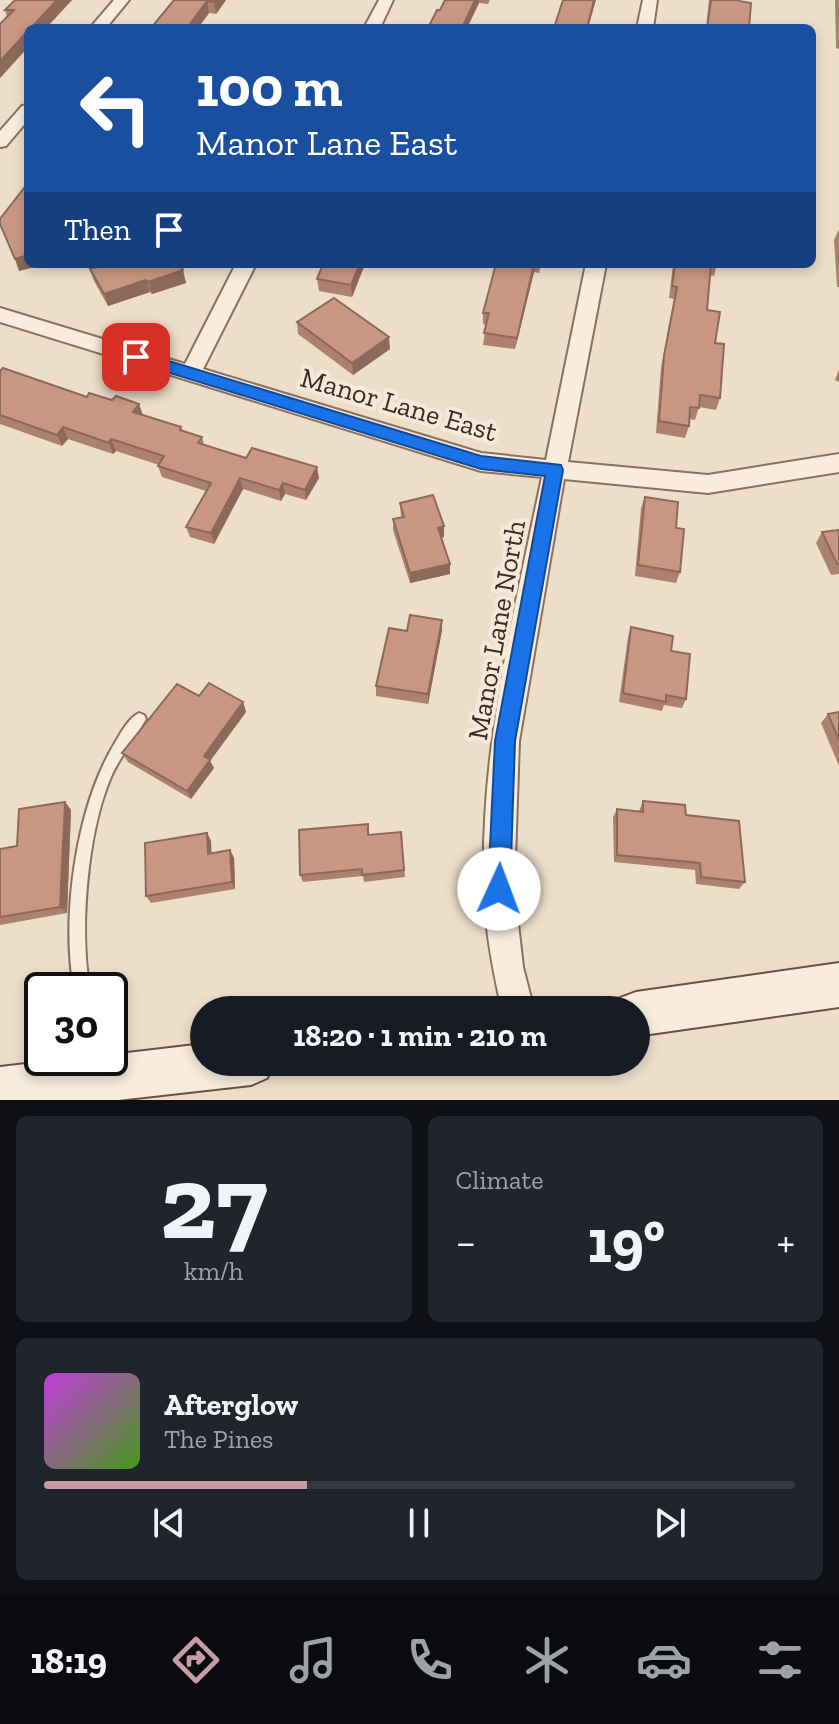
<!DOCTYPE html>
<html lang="en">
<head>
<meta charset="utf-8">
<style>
	:root { --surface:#171b24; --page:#20242c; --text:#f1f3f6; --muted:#9ea1a6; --line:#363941; --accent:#c89ca4 }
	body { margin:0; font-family:"Zilla Slab",serif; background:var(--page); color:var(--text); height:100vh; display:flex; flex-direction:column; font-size:30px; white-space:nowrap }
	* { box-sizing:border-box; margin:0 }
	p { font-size:26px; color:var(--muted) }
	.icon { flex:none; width:44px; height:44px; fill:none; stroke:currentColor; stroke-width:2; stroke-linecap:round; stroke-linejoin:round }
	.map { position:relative; height:1100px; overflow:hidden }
	.panel { display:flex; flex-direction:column; gap:16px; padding:16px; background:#0d0f14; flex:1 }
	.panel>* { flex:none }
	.banner { position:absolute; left:24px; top:24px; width:792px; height:244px; border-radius:12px; box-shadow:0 4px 12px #0003; background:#1a4fa0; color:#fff; overflow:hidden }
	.speed { position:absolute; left:24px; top:972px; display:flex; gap:16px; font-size:40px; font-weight:700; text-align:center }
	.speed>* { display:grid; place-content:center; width:104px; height:104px; border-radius:50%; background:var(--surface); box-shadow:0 4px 12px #0003; line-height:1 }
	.speed .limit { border:4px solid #111; border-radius:12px; background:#fff; color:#111 }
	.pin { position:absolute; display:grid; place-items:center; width:68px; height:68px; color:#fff; margin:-34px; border-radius:16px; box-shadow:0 4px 12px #0006 }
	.me { position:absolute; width:88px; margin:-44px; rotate:2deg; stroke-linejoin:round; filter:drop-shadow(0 0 6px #0008) }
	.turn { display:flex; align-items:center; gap:28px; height:168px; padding:0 40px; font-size:36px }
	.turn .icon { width:104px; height:104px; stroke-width:2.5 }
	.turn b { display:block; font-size:56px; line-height:68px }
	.then { display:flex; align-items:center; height:76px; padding:0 40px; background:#0003; gap:16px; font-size:30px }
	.big { font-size:60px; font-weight:800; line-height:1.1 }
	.panel .card { flex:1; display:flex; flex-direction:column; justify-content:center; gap:12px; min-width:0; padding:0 28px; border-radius:12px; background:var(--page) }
	.panel .dial { align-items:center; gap:0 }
	.dial b { font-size:104px; line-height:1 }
	.song { display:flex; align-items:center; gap:24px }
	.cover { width:96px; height:96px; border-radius:12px; background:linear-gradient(135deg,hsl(290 70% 55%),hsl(100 70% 35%)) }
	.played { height:8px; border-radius:4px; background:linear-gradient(90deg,var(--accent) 35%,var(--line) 35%) }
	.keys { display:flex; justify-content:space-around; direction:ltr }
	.heat { display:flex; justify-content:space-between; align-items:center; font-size:44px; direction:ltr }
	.panel .tiles { flex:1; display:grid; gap:16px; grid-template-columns:1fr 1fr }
	.card:last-child { grid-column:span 2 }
	.trip { position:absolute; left:190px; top:996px; width:460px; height:80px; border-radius:40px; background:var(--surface); box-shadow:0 4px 12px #0003; font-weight:800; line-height:80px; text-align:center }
	.dock { display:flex; height:128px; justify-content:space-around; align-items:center; background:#090b0e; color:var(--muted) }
	.dock .icon { width:56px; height:56px }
	.dock .current { color:var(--accent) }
	.dock b { font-size:36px; color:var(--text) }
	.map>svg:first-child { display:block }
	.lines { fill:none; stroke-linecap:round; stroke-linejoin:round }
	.lane-casing { stroke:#89705f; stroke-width:4 }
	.street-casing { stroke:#89705f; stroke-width:4 }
	.secondary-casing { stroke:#6b5142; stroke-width:4 }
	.lane { fill:#f8ecdd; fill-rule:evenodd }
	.street { fill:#f8ecdd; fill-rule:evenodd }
	.secondary { fill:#f8ecdd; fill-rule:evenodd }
	.wall { fill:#ad816f }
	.shaded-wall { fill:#8d695a }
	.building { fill:#c99681; stroke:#8d695a; stroke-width:2 }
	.route { fill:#1a73e8; stroke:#114b97; stroke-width:2 }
	.labels { text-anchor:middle; stroke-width:8; stroke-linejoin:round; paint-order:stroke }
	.street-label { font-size:28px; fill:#3a2a21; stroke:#f5e9d9 }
</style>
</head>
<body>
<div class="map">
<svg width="839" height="1100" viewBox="0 0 839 1100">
	<rect width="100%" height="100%" fill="#eddeca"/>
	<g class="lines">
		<!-- lane casing -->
		<g class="lane-casing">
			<path id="lane" d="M 139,713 L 144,715 L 146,719 C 135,739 120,756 111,777 C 87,833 79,931 90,990 L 74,990 C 61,915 76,806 116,741 C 122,731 129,718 139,713 Z"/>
		</g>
		<!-- street casing -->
		<g class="street-casing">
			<g id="street">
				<path d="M 114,0 L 129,0 L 106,28 L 90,28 Z"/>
				<path d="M 379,0 L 393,0 L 380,28 L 364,28 Z"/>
				<path d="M 643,0 L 657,0 L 653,28 L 637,28 Z"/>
				<path d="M 28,105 L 28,120 L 6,146 L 0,147 L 0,131 L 22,106 Z"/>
				<path d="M 236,264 L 256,264 L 203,369 L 481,453 L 546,460 L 586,264 L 606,264 L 568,462 L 708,475 L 839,454 L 839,472 L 708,493 L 564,479 L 519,741 L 514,889 L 523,967 L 534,1010 L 502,1010 C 493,971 485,929 484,889 C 480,750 514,611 542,477 L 481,471 L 0,322 L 0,308 L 185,364 Z"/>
			</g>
		</g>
		<!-- secondary casing -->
		<g class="secondary-casing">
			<g id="secondary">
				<path d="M 839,963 L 839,1007 L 636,1036 L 636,1010 L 615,1010 L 620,998 L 636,992 Z"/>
				<path d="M 204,1044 L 204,1062 L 274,1062 L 267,1078 L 251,1085 L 118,1100 L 0,1100 L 0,1067 L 78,1058 L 110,1058 L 110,1055 Z"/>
			</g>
		</g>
		<!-- lane -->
		<use href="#lane" class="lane"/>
		<!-- street -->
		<use href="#street" class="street"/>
		<!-- secondary -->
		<use href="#secondary" class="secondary"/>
	</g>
	<!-- wall -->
	<g class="wall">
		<path d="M 15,0 L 72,0 L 46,28 L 28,28 L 28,47 L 0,78 L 0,24 L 7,17 L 5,10 Z"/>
		<path d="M 174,0 L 226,0 L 216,14 L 209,13 L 198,28 L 151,28 Z"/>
		<path d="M 445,0 L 490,0 L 488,4 L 479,3 L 467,28 L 428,28 L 440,10 Z"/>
		<path d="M 709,0 L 739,0 L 749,28 L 706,28 Z"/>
		<path d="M 835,0 L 839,0 L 839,49 L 836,48 Z"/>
		<path d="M 839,229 L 839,287 L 837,287 L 834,240 Z"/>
		<path d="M 183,264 L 182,268 L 186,283 L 152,294 L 150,292 L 108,306 L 94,281 L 90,269 Z"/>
		<path d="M 365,264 L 352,297 L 319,291 L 317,279 Z"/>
		<path d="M 496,264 L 541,264 L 539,273 L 534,272 L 515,349 L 483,345 L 486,325 L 483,324 L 483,313 Z"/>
		<path d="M 673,264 L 717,264 L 714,276 L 710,275 L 707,310 L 715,343 L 720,398 L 716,410 L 699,407 L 695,420 L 690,419 L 689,426 L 685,438 L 656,433 L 661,368 L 674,299 L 669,298 Z"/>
		<path d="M 297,322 L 390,349 L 353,375 L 298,334 Z"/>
		<path d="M 839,369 L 839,382 L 835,380 Z"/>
		<path d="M 0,371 L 181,427 L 182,430 L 202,437 L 204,444 L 246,458 L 319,478 L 306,500 L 285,494 L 281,501 L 243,489 L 214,544 L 190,537 L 186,527 L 206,491 L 162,477 L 158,466 L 159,465 L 116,451 L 113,454 L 68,439 L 62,446 L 0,424 Z"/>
		<path d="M 645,497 L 680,572 L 676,583 L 635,576 L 641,508 Z"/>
		<path d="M 400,503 L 444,526 L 444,537 L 441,538 L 450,574 L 410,583 L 393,530 L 393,519 L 401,517 Z"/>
		<path d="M 839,530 L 839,574 L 831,575 L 816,543 L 822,532 Z"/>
		<path d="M 442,620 L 442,630 L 428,704 L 376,696 L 376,686 Z"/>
		<path d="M 631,627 L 671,651 L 686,699 L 682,708 L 664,705 L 662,711 L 619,702 L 628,637 Z"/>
		<path d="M 199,696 L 243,702 L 246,712 L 210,761 L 214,768 L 191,799 L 128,762 L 122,753 Z"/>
		<path d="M 839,712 L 839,766 L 821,723 L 828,714 Z"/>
		<path d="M 643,801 L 686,815 L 745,882 L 739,889 L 696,884 L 695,870 L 614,862 L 613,817 L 617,809 L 639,811 Z"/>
		<path d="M 65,802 L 71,810 L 67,913 L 0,925 L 0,849 L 17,846 Z"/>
		<path d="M 401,832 L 405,877 L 364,882 L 363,876 L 303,882 L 300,875 L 369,835 Z"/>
		<path d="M 207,833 L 211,841 L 211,853 L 230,850 L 234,858 L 235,889 L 151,903 L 146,896 Z"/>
	</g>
	<!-- shaded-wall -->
	<g class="shaded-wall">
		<path d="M 57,0 L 72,0 L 46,28 L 31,28 Z"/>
		<path d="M 216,0 L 226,0 L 216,14 L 214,2 Z"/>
		<path d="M 475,0 L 479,0 L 479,3 L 467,28 L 462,28 Z"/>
		<path d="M 594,0 L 596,0 L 588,28 L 587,28 Z"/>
		<path d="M 207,1 L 209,13 L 198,28 L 187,28 Z"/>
		<path d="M 28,31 L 28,47 L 0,78 L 0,61 Z"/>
		<path d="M 28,255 L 28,264 L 47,264 L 19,271 L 15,259 Z"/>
		<path d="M 178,264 L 183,264 L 180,272 L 183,270 L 186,283 L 152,294 L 148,282 Z"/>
		<path d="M 360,264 L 365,264 L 352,297 L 351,285 Z"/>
		<path d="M 535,264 L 534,272 L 515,349 L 517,338 Z"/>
		<path d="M 146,280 L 150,292 L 108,306 L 104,294 Z"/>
		<path d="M 389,337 L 390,349 L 353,375 L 352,363 Z"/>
		<path d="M 139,404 L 143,415 L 133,412 Z"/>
		<path d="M 63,427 L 68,439 L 62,446 L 57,435 Z"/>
		<path d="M 111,439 L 116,451 L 113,454 L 109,443 Z"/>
		<path d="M 317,467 L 319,478 L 306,500 L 305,490 Z"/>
		<path d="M 240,478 L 243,489 L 214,544 L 211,533 Z"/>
		<path d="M 283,483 L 285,494 L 281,501 L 279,490 Z"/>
		<path d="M 444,526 L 444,537 L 438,539 L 438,528 Z"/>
		<path d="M 450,564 L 450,574 L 410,583 L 410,573 Z"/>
		<path d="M 442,620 L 442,630 L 428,704 L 428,694 Z"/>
		<path d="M 243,702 L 246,712 L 210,761 L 214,768 L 191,799 L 187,791 L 204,756 Z"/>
		<path d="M 65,802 L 71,810 L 67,913 L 60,907 Z"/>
		<path d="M 207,833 L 211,841 L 212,861 L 208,854 Z"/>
		<path d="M 230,850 L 234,858 L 235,889 L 232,882 Z"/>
	</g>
	<!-- building -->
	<g class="building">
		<path d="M 15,0 L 57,0 L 31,28 L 28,28 L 28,31 L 0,61 L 0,24 L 14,10 L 5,10 Z"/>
		<path d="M 174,0 L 216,0 L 214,2 L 207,1 L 187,28 L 151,28 Z"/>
		<path d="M 445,0 L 475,0 L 462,28 L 428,28 L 437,10 L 440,10 Z"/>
		<path d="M 563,0 L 594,0 L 587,28 L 554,28 Z"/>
		<path d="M 711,0 L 739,0 L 739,1 L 751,3 L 749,28 L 707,28 Z"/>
		<path d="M 28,183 L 28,255 L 15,259 L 0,224 L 0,219 Z"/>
		<path d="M 106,264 L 179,264 L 183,270 L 148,282 L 146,280 L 104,294 L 90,269 Z"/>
		<path d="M 323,264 L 360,264 L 351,285 L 317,279 Z"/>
		<path d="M 496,264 L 534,264 L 517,338 L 484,333 L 489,313 L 483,313 Z"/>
		<path d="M 675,264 L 711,264 L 707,310 L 720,312 L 715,343 L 724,344 L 720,398 L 700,395 L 699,408 L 690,407 L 689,426 L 659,421 L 664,356 L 677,287 L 672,286 Z"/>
		<path d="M 334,298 L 389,337 L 352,363 L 297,322 Z"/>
		<path d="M 3,368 L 87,397 L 89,393 L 112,400 L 116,396 L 139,404 L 133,412 L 181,427 L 180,430 L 202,437 L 198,443 L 246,458 L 252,448 L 317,467 L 305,490 L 283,483 L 279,490 L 240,478 L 211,533 L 186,527 L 211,483 L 158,466 L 164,456 L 111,439 L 109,443 L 63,427 L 57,435 L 0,415 L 0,371 Z"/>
		<path d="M 433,495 L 444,526 L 438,528 L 450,564 L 410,573 L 393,519 L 404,517 L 400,503 Z"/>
		<path d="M 645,497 L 678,502 L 676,528 L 684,529 L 680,572 L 638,565 Z"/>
		<path d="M 839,530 L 839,564 L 837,564 L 822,532 Z"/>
		<path d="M 410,615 L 442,620 L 428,694 L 376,686 L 389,628 L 407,631 Z"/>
		<path d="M 631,627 L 673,636 L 671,651 L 690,654 L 686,699 L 666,695 L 666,702 L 623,693 Z"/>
		<path d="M 209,683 L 243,702 L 204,756 L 210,760 L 187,791 L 122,753 L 177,684 L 199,696 Z"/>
		<path d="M 839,712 L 839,740 L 828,714 Z"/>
		<path d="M 643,801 L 685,805 L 686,815 L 739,821 L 745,882 L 701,877 L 700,863 L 617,855 L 617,809 L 643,812 Z"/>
		<path d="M 65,802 L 60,907 L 0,917 L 0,849 L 17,846 L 19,809 Z"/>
		<path d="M 368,824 L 368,835 L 401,832 L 404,870 L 362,875 L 362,869 L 300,875 L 299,830 Z"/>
		<path d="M 207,833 L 208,854 L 230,850 L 232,882 L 146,896 L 145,843 Z"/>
	</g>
	<!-- route -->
	<path class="route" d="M 136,351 L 481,456 L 561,465 L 563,470 L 515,741 L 510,889 L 507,897 L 499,901 L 491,897 L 488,889 L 495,741 L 545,476 L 481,469 L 131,361 L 129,357 Z"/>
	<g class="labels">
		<!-- street labels -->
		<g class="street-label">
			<text transform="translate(399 404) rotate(16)" y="10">Manor Lane East</text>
			<text transform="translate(496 630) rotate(-80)" y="10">Manor Lane North</text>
		</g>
	</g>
</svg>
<div class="speed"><div class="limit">30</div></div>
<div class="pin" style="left:136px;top:357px;background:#d93025"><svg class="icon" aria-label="arrive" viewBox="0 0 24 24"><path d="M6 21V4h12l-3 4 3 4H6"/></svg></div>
<svg class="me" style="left:499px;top:889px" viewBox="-20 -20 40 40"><circle r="19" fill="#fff"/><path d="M0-13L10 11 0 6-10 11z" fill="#1a73e8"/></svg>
<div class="trip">18:20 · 1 min · 210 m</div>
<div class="banner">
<div class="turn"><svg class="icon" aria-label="left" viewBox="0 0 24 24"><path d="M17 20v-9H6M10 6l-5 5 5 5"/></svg><div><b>100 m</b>Manor Lane East</div></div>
<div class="then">Then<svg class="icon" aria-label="arrive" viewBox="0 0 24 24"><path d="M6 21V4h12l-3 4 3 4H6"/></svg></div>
</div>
</div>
<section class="panel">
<div class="tiles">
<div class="card dial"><b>27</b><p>km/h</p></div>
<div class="card"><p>Climate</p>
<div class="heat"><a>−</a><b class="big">19°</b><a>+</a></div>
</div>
<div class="card">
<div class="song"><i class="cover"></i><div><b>Afterglow</b><p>The Pines</p></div></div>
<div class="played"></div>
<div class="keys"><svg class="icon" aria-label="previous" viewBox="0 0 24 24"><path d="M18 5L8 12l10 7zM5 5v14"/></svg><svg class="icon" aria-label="pause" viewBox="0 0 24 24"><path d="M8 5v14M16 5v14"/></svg><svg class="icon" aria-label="next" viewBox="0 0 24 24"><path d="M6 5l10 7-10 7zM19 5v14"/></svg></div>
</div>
</div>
</section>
<nav class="dock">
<b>18:19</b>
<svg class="icon current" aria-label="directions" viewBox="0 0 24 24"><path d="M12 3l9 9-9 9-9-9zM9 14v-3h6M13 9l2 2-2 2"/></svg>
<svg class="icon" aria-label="music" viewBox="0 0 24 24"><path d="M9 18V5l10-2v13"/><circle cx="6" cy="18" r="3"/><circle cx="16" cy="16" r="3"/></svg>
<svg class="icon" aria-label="phone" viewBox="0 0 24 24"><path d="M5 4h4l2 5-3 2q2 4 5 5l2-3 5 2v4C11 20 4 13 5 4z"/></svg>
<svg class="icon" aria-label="climate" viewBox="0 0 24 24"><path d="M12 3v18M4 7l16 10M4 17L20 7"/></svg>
<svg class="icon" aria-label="car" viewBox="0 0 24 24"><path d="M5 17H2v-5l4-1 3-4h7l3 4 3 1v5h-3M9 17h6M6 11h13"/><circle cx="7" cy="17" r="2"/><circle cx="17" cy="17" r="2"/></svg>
<svg class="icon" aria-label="filters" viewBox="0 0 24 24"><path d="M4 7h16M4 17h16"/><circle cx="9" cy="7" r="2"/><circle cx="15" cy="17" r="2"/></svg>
</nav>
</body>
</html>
